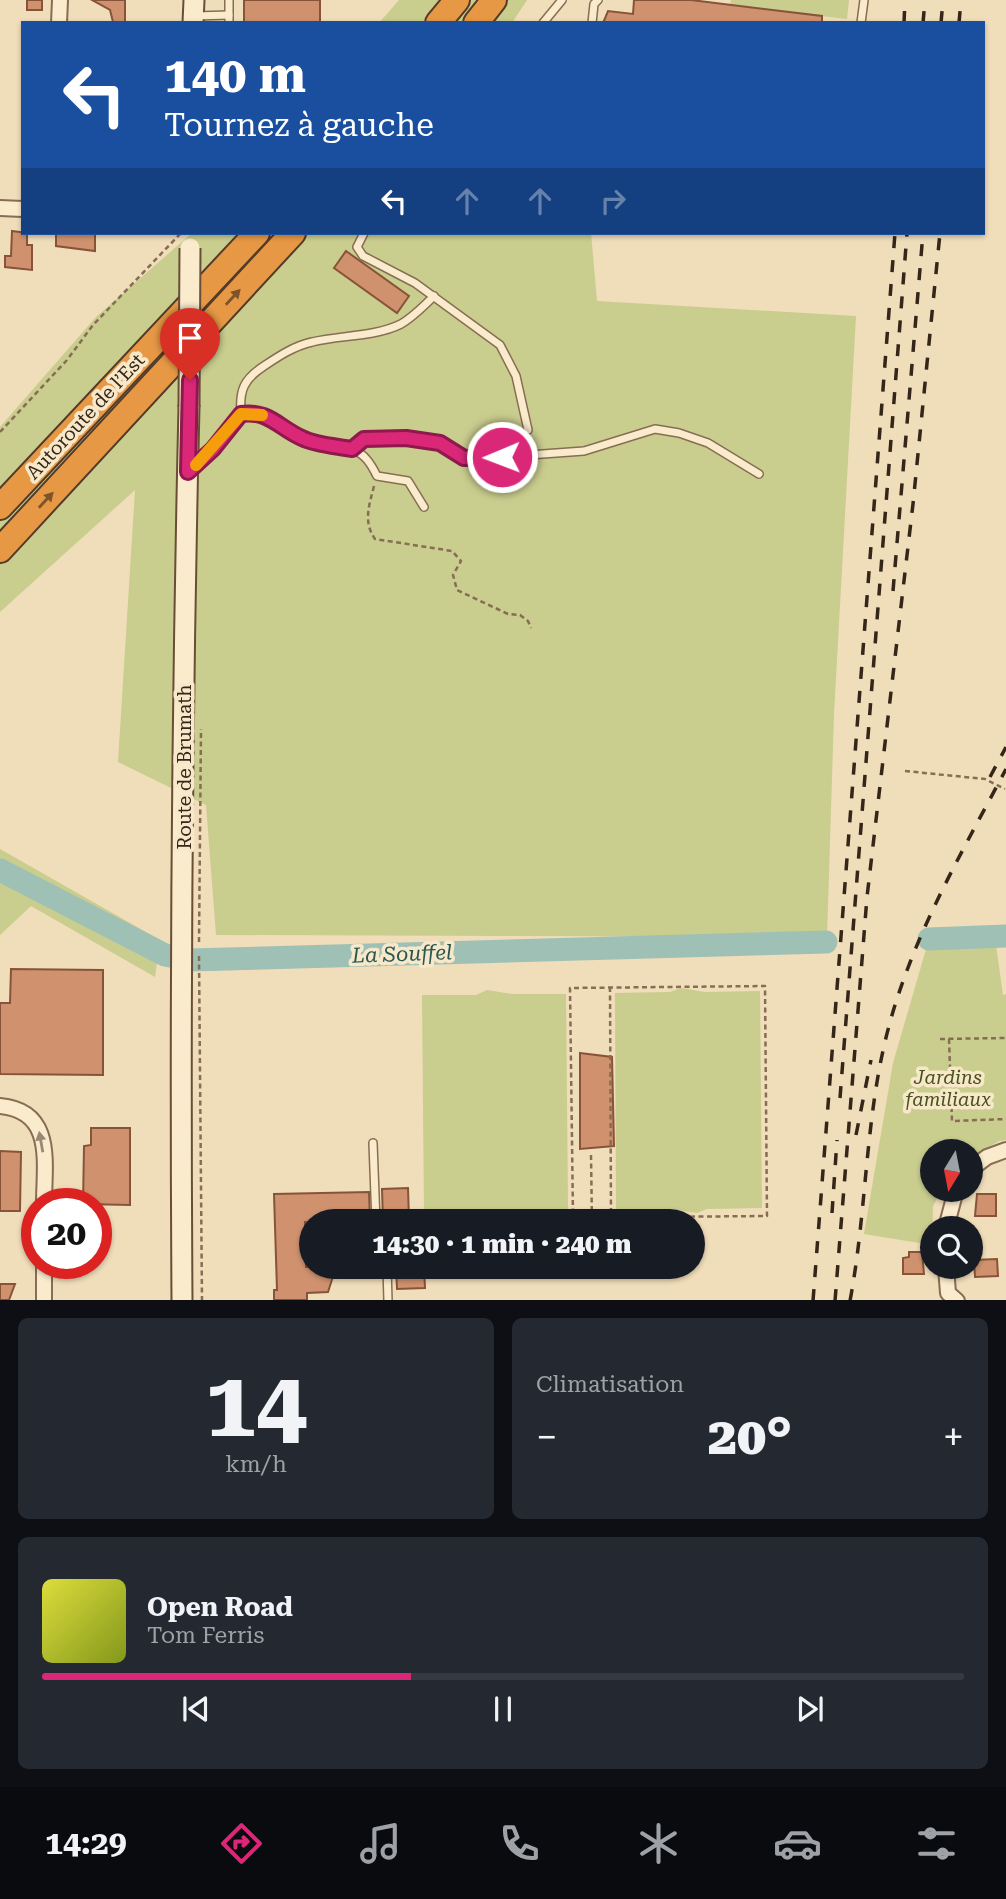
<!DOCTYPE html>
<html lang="fr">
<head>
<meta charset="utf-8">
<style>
	:root { --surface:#171b24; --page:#242831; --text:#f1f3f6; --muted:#9ea1a6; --line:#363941; --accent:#db2777 }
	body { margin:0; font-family:"Roboto Serif",serif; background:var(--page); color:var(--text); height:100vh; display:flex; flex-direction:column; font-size:26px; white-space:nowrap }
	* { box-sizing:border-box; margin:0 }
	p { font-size:23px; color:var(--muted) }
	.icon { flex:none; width:38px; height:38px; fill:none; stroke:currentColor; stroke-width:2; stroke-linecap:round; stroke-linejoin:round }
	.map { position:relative; height:1300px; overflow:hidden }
	.panel { display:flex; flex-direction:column; gap:18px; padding:18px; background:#0d0f14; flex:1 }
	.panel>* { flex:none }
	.top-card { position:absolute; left:21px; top:21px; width:964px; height:214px; border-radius:0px; box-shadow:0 2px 5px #0004; background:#1a4fa0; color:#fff; overflow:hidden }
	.needle { width:46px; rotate:190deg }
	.fabs { position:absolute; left:920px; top:1139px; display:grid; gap:14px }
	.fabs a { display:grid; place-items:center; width:63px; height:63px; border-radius:50%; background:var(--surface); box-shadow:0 2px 5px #0004; font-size:35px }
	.speed { position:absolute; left:21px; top:1188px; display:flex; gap:14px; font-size:35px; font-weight:700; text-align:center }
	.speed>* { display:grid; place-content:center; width:91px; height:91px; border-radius:50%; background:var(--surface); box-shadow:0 2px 5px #0004; line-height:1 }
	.speed .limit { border:10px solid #d22; background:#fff; color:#111 }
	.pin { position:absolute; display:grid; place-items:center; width:60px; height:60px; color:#fff; margin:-72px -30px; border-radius:50% 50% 50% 0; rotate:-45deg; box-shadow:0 0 7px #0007 }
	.pin .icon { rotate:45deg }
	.me { position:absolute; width:77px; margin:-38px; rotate:269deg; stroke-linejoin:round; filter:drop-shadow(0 0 5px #0008) }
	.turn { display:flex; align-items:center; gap:24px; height:147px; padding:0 28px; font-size:32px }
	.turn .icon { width:91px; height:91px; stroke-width:2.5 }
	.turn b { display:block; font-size:49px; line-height:60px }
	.lanes { display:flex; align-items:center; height:66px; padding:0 28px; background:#0003; justify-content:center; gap:35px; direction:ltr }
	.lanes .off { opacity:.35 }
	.big { font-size:52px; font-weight:800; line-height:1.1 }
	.panel .widget { flex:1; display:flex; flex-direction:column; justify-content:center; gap:10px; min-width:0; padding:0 24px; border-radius:10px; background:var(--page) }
	.panel .dial { align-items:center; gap:0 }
	.dial b { font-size:91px; line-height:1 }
	.song { display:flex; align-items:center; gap:21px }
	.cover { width:84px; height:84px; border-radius:10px; background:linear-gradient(135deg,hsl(60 70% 55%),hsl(70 70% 35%)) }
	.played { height:7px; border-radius:4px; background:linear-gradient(90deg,var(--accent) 40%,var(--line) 40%) }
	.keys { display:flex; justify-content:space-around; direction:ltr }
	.heat { display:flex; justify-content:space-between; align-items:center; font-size:38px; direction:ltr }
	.panel .tiles { flex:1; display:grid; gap:18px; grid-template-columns:1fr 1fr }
	.widget:last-child { grid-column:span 2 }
	.trip { position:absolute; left:299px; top:1209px; width:406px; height:70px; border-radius:35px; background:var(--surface); box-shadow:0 2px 5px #0004; font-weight:800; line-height:70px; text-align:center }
	.tab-bar { display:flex; height:112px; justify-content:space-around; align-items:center; background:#090b0e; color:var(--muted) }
	.tab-bar .icon { width:49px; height:49px }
	.tab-bar .active { color:var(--accent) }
	.tab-bar b { font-size:32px; color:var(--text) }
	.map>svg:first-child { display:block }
	.green { fill:#c9cd8e }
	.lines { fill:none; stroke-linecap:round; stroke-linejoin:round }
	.river { stroke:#9fc0b5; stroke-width:23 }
	.building { fill:#d0926e; stroke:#875439; stroke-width:2 }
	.lane-casing { stroke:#876d54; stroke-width:10 }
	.street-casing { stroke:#876d54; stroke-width:18 }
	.secondary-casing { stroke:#684e37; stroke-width:23 }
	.highway-casing { stroke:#543b29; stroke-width:28 }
	.path { stroke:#876d54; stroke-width:2.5; stroke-dasharray:5 3.5; stroke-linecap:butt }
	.lane { stroke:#faebcd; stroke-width:7 }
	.street { stroke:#faebcd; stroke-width:14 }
	.secondary { stroke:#faebcd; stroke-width:19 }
	.highway { stroke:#e69844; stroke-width:24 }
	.rail { stroke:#35261a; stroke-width:3.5; stroke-dasharray:12 12; stroke-linecap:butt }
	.secondary-bridge-casing { stroke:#684e37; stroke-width:23; stroke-linecap:butt }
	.secondary-bridge { stroke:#faebcd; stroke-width:19 }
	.oneway { fill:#7c542b }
	.oneway2 { fill:#988874 }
	.route-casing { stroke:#8e194d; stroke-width:18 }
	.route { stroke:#db2777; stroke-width:12 }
	.slow { stroke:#f59e0b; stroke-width:12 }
	.labels { text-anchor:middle; stroke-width:7; stroke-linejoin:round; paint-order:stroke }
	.street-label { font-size:19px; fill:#35261a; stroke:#f7e8ca }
	.park-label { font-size:19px; font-style:italic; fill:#48521f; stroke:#f7e8ca }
	.water-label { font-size:21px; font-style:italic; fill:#285651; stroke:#f7e8ca }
</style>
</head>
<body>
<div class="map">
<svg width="1006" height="1301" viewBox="0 0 1006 1301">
	<rect width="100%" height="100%" fill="#f0ddba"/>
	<!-- green -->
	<g class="green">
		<path d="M 399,0 L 527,0 L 512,23 L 379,23 Z"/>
		<path d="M 731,0 L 849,0 L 847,19 L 730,6 Z"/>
		<path d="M 192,233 L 591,233 L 597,301 L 856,316 L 834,714 L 827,937 L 216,935 L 206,805 L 118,762 L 135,490 L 0,612 L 0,427 L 96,317 Z"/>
		<path d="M 0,849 L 160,940 L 155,977 L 31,906 L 0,935 Z"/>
		<path d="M 995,938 L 1003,995 L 1006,994 L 1006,1140 L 999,1141 L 971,1157 L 971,1152 L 933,1152 L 933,1190 L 942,1190 L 933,1206 L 932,1245 L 864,1234 L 893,1063 L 929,939 Z"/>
		<path d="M 681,988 L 705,992 L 760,991 L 762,1208 L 707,1209 L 697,1213 L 672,1209 L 616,1209 L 615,993 L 670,992 Z"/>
		<path d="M 487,990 L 512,994 L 566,994 L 568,1209 L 513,1210 L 503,1215 L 489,1215 L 478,1210 L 424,1211 L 422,995 L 476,995 Z"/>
	</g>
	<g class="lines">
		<!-- river -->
		<g class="river">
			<path d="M 0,870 L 165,955 L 190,960 L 826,942"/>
			<path d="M 929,939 L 1006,936"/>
		</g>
	</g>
	<!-- building -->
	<g class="building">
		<rect x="27" y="0" width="15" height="10"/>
		<path d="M 92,0 L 125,0 L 125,22 L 113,22 L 110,10 Z"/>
		<rect x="244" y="0" width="76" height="23"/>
		<path d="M 634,0 L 691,0 L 822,16 L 822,23 L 603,23 L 608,11 L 633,14 Z"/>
		<path d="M 12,231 L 27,233 L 27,245 L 32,245 L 32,270 L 5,267 L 5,256 L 11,256 Z"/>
		<path d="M 56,233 L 95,233 L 95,251 L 56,246 Z"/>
		<path d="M 346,251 L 409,296 L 397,313 L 334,268 Z"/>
		<path d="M 11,969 L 103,970 L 103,1075 L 0,1074 L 0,1003 L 10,1003 Z"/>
		<path d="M 580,1053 L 612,1057 L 614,1146 L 580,1149 Z"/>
		<path d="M 91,1128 L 130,1128 L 130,1205 L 83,1204 L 84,1146 L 91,1145 Z"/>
		<path d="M 0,1151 L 21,1152 L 20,1211 L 0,1211 Z"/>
		<path d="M 408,1188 L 409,1220 L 383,1221 L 382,1189 Z"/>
		<path d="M 369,1192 L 370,1220 L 305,1222 L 306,1267 L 336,1267 L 328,1292 L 307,1293 L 307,1300 L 274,1300 L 274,1290 L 277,1290 L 274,1194 Z"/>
		<path d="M 977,1194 L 996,1194 L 996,1216 L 975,1216 Z"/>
		<path d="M 909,1252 L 922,1252 L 924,1274 L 903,1274 L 903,1258 L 909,1257 Z"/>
		<path d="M 997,1259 L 998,1276 L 975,1277 L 974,1260 Z"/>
		<path d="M 396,1267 L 424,1267 L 425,1288 L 397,1289 Z"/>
		<path d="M 0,1284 L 15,1284 L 9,1300 L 0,1300 Z"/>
	</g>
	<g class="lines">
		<!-- lane casing -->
		<g class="lane-casing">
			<g id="lane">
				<path d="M 229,0 L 229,23"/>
				<path d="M 195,16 L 229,15"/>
				<path d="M 543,23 L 562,0"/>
				<path d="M 592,23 L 594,4 L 598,0"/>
				<path d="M 861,23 L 864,0"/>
				<path d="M 364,233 L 357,247 L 363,256 L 415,283 L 500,345 L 516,376 L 528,430"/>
				<path d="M 241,414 C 239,390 244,379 264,366 C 279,356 294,346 312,342 C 340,335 375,337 401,324 C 413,317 425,305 434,296"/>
				<path d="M 352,448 L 364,438 L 406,438 L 440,443 L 464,458 L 474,459 L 584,451 L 655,429 L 679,433 L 708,443 L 759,474"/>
				<path d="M 191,470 L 241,414 C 270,410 280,430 304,439 C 319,445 337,443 352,449 C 365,454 371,464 377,476 L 408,481 L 424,507"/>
				<path d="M 373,1143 L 376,1222"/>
				<path d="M 387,1267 L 388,1301"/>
			</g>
		</g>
		<!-- street casing -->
		<g class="street-casing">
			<g id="street">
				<path d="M 59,23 L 60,0"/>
				<path d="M 0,208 L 23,209"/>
				<path d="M 0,1106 C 55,1111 44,1163 44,1204"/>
				<path d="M 971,1169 L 987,1157 L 1006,1150"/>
				<path d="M 946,1228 L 956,1190"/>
				<path d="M 946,1267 L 948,1293 L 957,1301"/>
				<path d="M 44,1301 L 44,1264"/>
			</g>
		</g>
		<!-- secondary casing -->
		<g class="secondary-casing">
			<g id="secondary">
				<path d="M 193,23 L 194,0"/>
				<path d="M 182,1301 C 180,1003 182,704 189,407"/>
			</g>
		</g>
		<!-- highway casing -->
		<g class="highway-casing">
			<g id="highway">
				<path d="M 438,23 L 457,0"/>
				<path d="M 476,23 L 494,0"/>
				<path d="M 0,507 L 257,233"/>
				<path d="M 0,550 L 293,233"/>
			</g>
		</g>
		<!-- path -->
		<g class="path">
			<path d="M 0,432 L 67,360 L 93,325 L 181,233"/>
			<path d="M 374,486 C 369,506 363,522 375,539 L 452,551 L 461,561 L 453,575 L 457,590 L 508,614 L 520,615 L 528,621 L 531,628"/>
			<path d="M 905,771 L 985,779 L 1005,789"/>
			<path d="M 199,942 L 201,729"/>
			<path d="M 199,956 L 202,1301"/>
			<path d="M 610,987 L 611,1217"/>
			<path d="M 940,1039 L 1006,1038"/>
			<path d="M 949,1039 L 952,1121 L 1006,1119"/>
			<path d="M 591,1155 L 592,1222"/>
			<path d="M 418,1219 L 767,1216 L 765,986 L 570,988 L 573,1217"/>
			<path d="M 587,1274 L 590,1267"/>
		</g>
		<!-- lane -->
		<use href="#lane" class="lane"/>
		<!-- street -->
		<use href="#street" class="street"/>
		<!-- secondary -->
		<use href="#secondary" class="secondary"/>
		<!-- highway -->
		<use href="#highway" class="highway"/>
		<!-- rail -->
		<g class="rail">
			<path d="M 904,23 L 905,0"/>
			<path d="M 923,23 L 925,0"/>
			<path d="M 941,23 L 943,0"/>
			<path d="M 959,23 L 961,0"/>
			<path d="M 893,591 L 923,233"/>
			<path d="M 990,777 L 1006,747"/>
			<path d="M 840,1098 L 907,233"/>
			<path d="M 856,1135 L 871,1060"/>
			<path d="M 832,1213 L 837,1140"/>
			<path d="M 813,1301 L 895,233"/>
			<path d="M 835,1301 L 867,897 L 913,504 L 940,233"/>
			<path d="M 850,1301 C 866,1216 865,1130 884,1046 C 907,945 958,860 1006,769"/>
		</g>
		<!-- secondary-bridge casing -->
		<g class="secondary-bridge-casing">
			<path id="secondary-bridge" d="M 189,407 L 190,248"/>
		</g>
		<!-- secondary-bridge -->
		<use href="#secondary-bridge" class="secondary-bridge"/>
	</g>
	<!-- one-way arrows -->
	<defs><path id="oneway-solid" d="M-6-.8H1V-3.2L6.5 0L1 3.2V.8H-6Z" transform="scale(1.75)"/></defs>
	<g class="oneway">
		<use href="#oneway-solid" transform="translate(233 297) rotate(-47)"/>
		<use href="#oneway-solid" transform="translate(46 500) rotate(-47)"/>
	</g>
	<use class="oneway2" href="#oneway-solid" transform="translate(41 1142) rotate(-100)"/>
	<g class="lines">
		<!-- route casing -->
		<g class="route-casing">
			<path id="route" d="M 190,380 L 188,472 L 213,449 L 241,414 C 269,410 279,428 302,438 C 316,445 336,446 352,449 L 364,439 L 406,438 L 440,443 L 464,458 L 502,457"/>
		</g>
		<!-- route -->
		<use href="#route" class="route"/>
		<!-- slow -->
		<path class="slow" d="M 196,465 L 241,414 L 262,415"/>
	</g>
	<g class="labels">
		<!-- street labels -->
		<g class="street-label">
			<text transform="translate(85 416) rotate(-47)" y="7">Autoroute de l’Est</text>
			<text transform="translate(184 767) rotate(-90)" y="7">Route de Brumath</text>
		</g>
		<!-- park labels -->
		<g class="park-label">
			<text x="948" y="1084">Jardins<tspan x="948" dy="22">familiaux</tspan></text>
		</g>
		<!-- water labels -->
		<g class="water-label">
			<text transform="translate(402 954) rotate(-2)" y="7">La Souffel</text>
		</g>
	</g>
</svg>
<div class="fabs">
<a><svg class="needle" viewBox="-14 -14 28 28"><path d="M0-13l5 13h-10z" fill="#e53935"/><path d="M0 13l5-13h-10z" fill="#9ea1a6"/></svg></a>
<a><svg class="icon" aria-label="search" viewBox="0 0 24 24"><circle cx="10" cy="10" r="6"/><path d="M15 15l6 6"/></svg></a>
</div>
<div class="speed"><div class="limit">20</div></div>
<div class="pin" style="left:190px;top:380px;background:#d93025"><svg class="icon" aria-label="arrive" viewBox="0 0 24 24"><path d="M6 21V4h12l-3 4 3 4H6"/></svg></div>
<svg class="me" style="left:502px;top:457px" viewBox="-20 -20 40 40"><circle r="17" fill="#db2777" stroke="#fff" stroke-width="3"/><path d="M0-11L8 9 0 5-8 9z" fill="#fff"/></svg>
<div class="trip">14:30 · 1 min · 240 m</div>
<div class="top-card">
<div class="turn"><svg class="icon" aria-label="left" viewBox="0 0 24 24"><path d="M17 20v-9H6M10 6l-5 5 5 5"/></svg><div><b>140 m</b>Tournez à gauche</div></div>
<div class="lanes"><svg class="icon" aria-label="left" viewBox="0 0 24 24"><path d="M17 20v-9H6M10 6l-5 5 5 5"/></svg><svg class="icon off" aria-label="ahead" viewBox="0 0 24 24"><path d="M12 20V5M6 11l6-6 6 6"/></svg><svg class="icon off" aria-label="ahead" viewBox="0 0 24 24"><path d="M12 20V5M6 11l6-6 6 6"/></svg><svg class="icon off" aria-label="right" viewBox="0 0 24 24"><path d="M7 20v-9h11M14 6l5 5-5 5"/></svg></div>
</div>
</div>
<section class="panel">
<div class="tiles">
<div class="widget dial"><b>14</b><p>km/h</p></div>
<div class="widget"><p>Climatisation</p>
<div class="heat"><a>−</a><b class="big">20°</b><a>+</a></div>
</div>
<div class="widget">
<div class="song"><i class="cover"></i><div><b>Open Road</b><p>Tom Ferris</p></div></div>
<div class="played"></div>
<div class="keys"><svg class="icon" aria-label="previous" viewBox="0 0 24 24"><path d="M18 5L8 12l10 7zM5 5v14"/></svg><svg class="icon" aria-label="pause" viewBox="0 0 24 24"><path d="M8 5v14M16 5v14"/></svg><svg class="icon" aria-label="next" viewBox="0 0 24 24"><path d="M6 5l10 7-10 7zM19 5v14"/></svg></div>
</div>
</div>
</section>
<nav class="tab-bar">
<b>14:29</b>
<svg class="icon active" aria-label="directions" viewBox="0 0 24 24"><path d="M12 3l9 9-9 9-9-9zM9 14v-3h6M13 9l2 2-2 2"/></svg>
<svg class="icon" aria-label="music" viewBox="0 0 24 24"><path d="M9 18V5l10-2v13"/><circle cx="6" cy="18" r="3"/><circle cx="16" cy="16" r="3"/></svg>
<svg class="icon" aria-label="phone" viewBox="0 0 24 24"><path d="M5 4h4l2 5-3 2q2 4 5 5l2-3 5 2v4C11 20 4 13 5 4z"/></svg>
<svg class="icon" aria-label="climate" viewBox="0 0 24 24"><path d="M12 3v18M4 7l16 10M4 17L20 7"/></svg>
<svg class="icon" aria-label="car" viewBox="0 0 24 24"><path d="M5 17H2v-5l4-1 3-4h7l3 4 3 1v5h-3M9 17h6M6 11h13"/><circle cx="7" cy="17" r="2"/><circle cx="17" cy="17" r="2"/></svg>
<svg class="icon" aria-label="filters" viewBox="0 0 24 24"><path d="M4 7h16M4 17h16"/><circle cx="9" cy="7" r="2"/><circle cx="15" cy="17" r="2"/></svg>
</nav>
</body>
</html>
